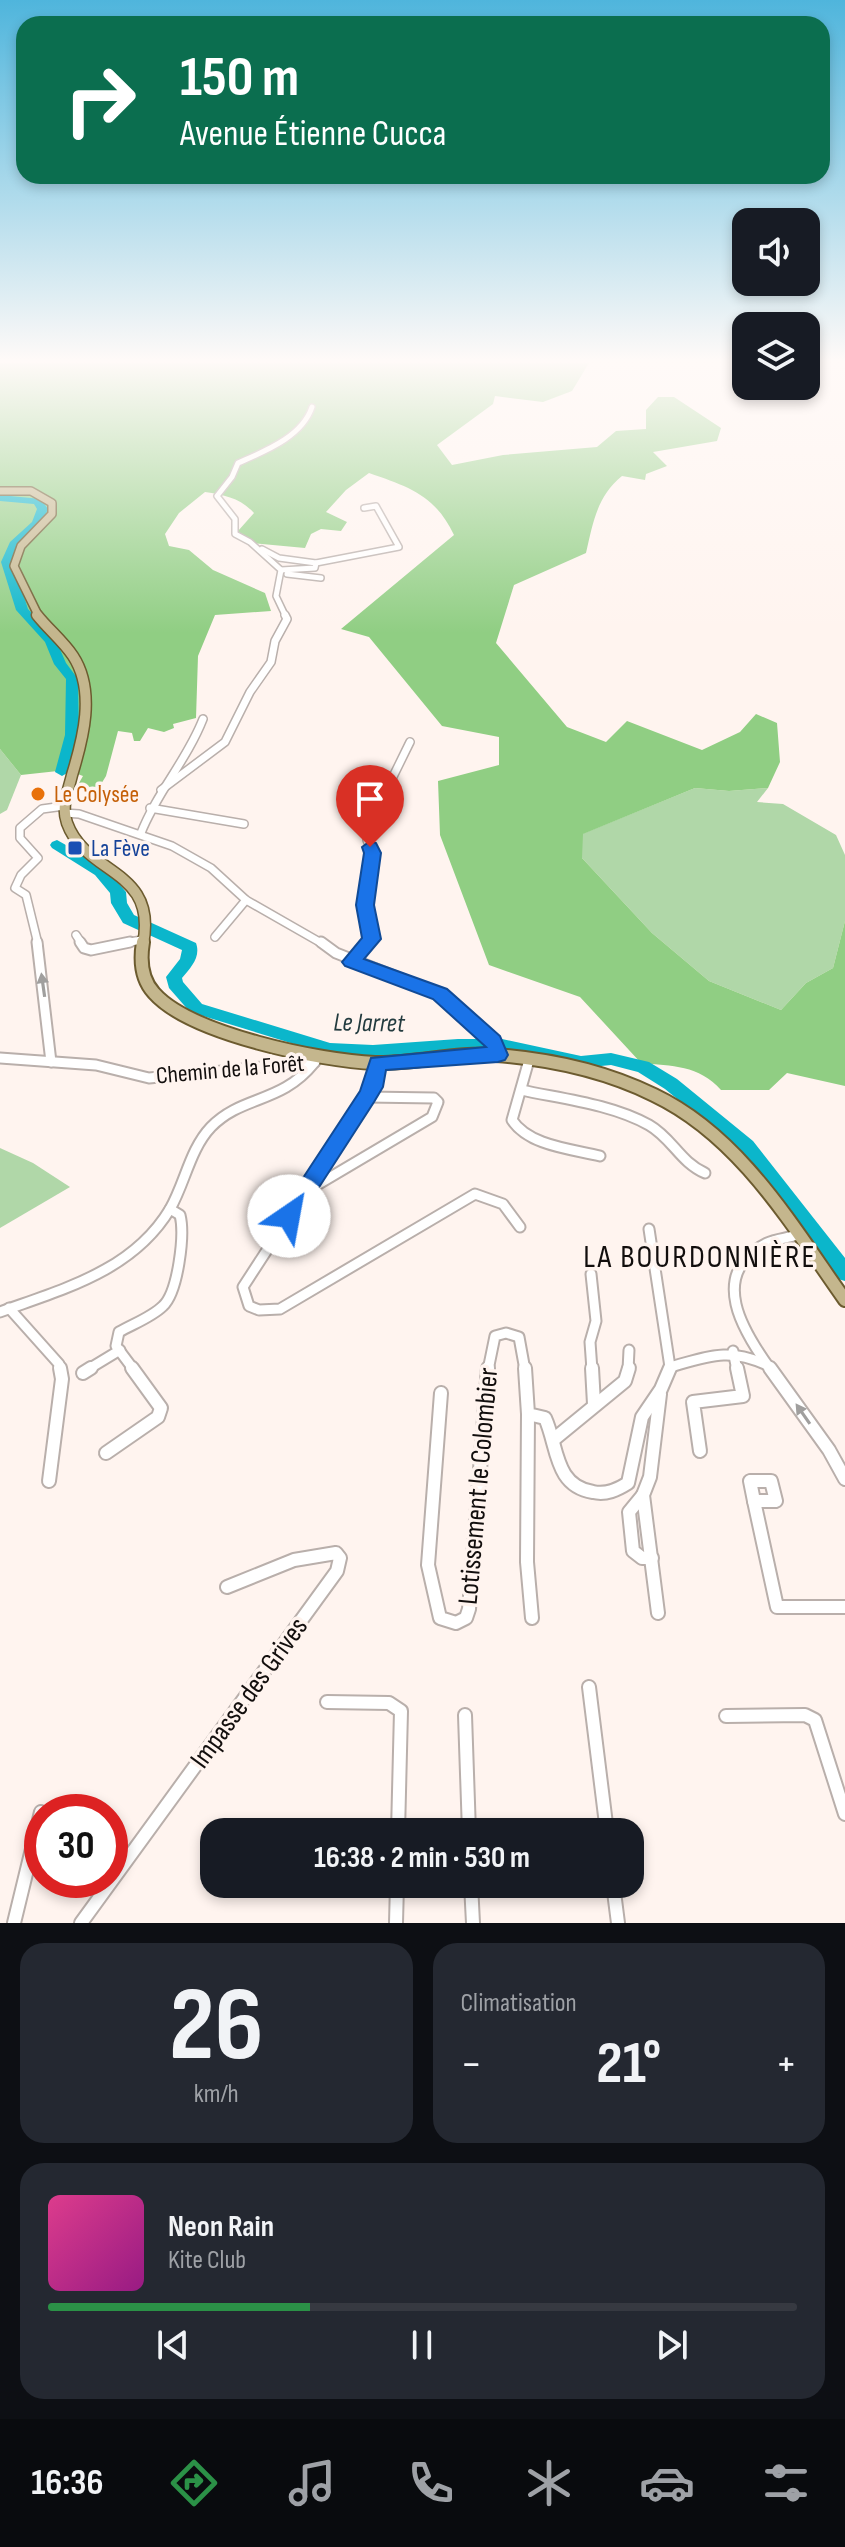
<!DOCTYPE html>
<html lang="fr">
<head>
<meta charset="utf-8">
<style>
	:root { --surface:#171b24; --page:#242831; --text:#f1f3f6; --muted:#9ea1a6; --line:#363941; --accent:#2b9147 }
	body { margin:0; font-family:"Sofia Sans Condensed",sans-serif; background:var(--page); color:var(--text); height:100vh; display:flex; flex-direction:column; font-size:30px; white-space:nowrap }
	* { box-sizing:border-box; margin:0 }
	p { font-size:26px; color:var(--muted) }
	.icon { flex:none; width:44px; height:44px; fill:none; stroke:currentColor; stroke-width:2; stroke-linecap:round; stroke-linejoin:round }
	.map { position:relative; height:1923px; overflow:hidden }
	.details { display:flex; flex-direction:column; gap:20px; padding:20px; background:#0d0f14; flex:1 }
	.details>* { flex:none }
	.hud { position:absolute; left:16px; top:16px; width:814px; height:168px; border-radius:24px; box-shadow:0 4px 12px #0003; background:#0b6e4f; color:#fff; overflow:hidden }
	.fabs { position:absolute; left:732px; top:208px; display:grid; gap:16px }
	.fabs a { display:grid; place-items:center; width:88px; height:88px; border-radius:16px; background:var(--surface); box-shadow:0 4px 12px #0003; font-size:40px }
	.speed { position:absolute; left:24px; top:1794px; display:flex; gap:16px; font-size:40px; font-weight:700; text-align:center }
	.speed>* { display:grid; place-content:center; width:104px; height:104px; border-radius:50%; background:var(--surface); box-shadow:0 4px 12px #0003; line-height:1 }
	.speed .limit { border:12px solid #d22; background:#fff; color:#111 }
	.pin { position:absolute; display:grid; place-items:center; width:68px; height:68px; color:#fff; margin:-82px -34px; border-radius:50% 50% 50% 0; rotate:-45deg; box-shadow:0 0 8px #0007 }
	.pin .icon { rotate:45deg }
	.me { position:absolute; width:88px; margin:-44px; rotate:33deg; stroke-linejoin:round; filter:drop-shadow(0 0 6px #0008) }
	.turn { display:flex; align-items:center; gap:28px; height:168px; padding:0 32px; font-size:36px }
	.turn .icon { width:104px; height:104px; stroke-width:2.5 }
	.turn b { display:block; font-size:56px; line-height:68px }
	.big { font-size:60px; font-weight:700; line-height:1.1 }
	.details .widget { flex:1; display:flex; flex-direction:column; justify-content:center; gap:12px; min-width:0; padding:0 28px; border-radius:24px; background:var(--page) }
	.details .dial { align-items:center; gap:0 }
	.dial b { font-size:104px; line-height:1 }
	.song { display:flex; align-items:center; gap:24px }
	.cover { width:96px; height:96px; border-radius:12px; background:linear-gradient(135deg,hsl(330 70% 55%),hsl(310 70% 35%)) }
	.played { height:8px; border-radius:4px; background:linear-gradient(90deg,var(--accent) 35%,var(--line) 35%) }
	.keys { display:flex; justify-content:space-around; direction:ltr }
	.heat { display:flex; justify-content:space-between; align-items:center; font-size:44px; direction:ltr }
	.details .tiles { flex:1; display:grid; gap:20px; grid-template-columns:1fr 1fr }
	.widget:last-child { grid-column:span 2 }
	.trip { position:absolute; left:200px; top:1818px; width:444px; height:80px; border-radius:24px; background:var(--surface); box-shadow:0 4px 12px #0003; font-weight:700; line-height:80px; text-align:center }
	.tabs { display:flex; height:128px; justify-content:space-around; align-items:center; background:#090b0e; color:var(--muted) }
	.tabs .icon { width:56px; height:56px }
	.tabs .current { color:var(--accent) }
	.tabs b { font-size:36px; color:var(--text) }
	.map>svg:first-child { display:block }
	.green { fill:#b0d7a8 }
	.forest { fill:#90ce83 }
	.lines { fill:none; stroke-linecap:round; stroke-linejoin:round }
	.river { fill:#0bb6cb; fill-rule:evenodd }
	.minor-far3-casing { stroke:#b9afab; stroke-width:8 }
	.minor-far2-casing { stroke:#b9afab; stroke-width:10 }
	.minor-far1-casing { stroke:#b9afab; stroke-width:13 }
	.minor-casing { stroke:#b9afab; stroke-width:16 }
	.major-far2-casing { stroke:#6c5b2f; stroke-width:10 }
	.major-far1-casing { stroke:#6c5b2f; stroke-width:13 }
	.major-casing { stroke:#6c5b2f; stroke-width:16 }
	.minor-far3 { stroke:#fff; stroke-width:5 }
	.minor-far2 { stroke:#fff; stroke-width:7 }
	.minor-far1 { stroke:#fff; stroke-width:9 }
	.minor { stroke:#fff; stroke-width:12 }
	.major-far2 { stroke:#c4b68d; stroke-width:7 }
	.major-far1 { stroke:#c4b68d; stroke-width:10 }
	.major { stroke:#c4b68d; stroke-width:12 }
	.oneway { fill:#a09f9e }
	.route { fill:#1a73e8; stroke:#114b97; stroke-width:2 }
	.food-dot { fill:#e8710a; stroke:#fff4ef; stroke-width:3 }
	.transit-dot { fill:#1a4fb4; stroke:#fff4ef; stroke-width:3 }
	.labels { text-anchor:middle; stroke-width:7; stroke-linejoin:round; paint-order:stroke }
	.food-label { font-size:24px; fill:#c56008; stroke:#fff4ef; text-anchor:start }
	.transit-label { font-size:24px; fill:#164399; stroke:#fff4ef; text-anchor:start }
	.street-label { font-size:24px; fill:#120e0d; stroke:#fff4ef }
	.water-label { font-size:26px; font-style:italic; fill:#233b3f; stroke:#fff4ef }
	.near-street-label { font-size:28px; fill:#120e0d; stroke:#fff4ef }
	.near-neighbourhood-label { font-size:32px; letter-spacing:2px; fill:#120e0d; stroke:#fff4ef }
</style>
</head>
<body>
<div class="map">
<svg width="845" height="1923" viewBox="0 0 845 1923">
	<rect width="100%" height="100%" fill="#fff4ef"/>
	<!-- green -->
	<g class="green">
		<path d="M 0,749 L 21,775 L 7,810 L 0,814 Z"/>
		<path d="M 695,788 L 729,791 L 768,788 L 757,802 L 783,804 L 836,835 L 845,855 L 845,921 L 833,968 L 806,983 L 781,1010 L 709,981 L 652,933 L 582,858 L 582,834 Z"/>
		<path d="M 0,1148 L 33,1163 L 70,1187 L 0,1228 Z"/>
	</g>
	<!-- forest -->
	<path class="forest" d="M 0,363 L 589,363 L 572,391 L 543,402 L 495,396 L 493,404 L 437,445 L 452,465 L 503,455 L 597,447 L 616,431 L 646,429 L 646,410 L 658,397 L 674,397 L 721,428 L 717,441 L 653,452 L 667,466 L 646,474 L 645,480 L 622,476 C 597,496 593,523 586,553 L 514,585 L 496,643 L 567,727 L 606,742 L 627,721 L 702,750 L 740,732 L 756,714 L 777,723 L 780,762 L 768,788 L 729,791 L 695,788 L 583,834 L 582,858 L 652,933 L 709,981 L 781,1010 L 806,983 L 833,968 L 845,921 L 845,1086 L 787,1073 L 769,1090 L 721,1090 C 699,1065 672,1066 641,1063 L 580,997 L 489,965 L 440,835 L 438,781 L 499,765 L 499,737 L 442,726 L 369,637 L 341,629 L 454,535 C 435,495 409,487 369,473 L 346,490 L 326,512 L 347,522 L 341,531 L 321,529 L 311,534 L 305,548 L 251,543 L 238,531 L 254,513 C 240,498 225,495 205,492 L 179,513 L 165,534 L 169,546 L 189,550 L 213,570 L 265,593 L 271,611 L 215,615 L 198,656 L 196,718 L 173,724 L 174,728 L 164,732 L 148,728 L 140,741 L 134,741 L 132,733 L 118,731 L 106,776 L 95,794 L 86,795 L 75,790 L 83,776 L 67,770 L 21,775 L 0,749 Z"/>
	<g class="lines">
		<!-- river -->
		<g class="river">
			<path d="M 0,495 L 41,499 L 48,509 L 41,525 L 21,544 L 13,562 L 28,609 L 55,638 L 66,663 L 78,679 L 79,735 L 69,772 L 62,776 L 55,772 L 65,735 L 66,679 L 54,664 L 45,642 L 16,610 L 1,562 L 10,542 L 32,522 L 37,509 L 34,504 L 0,501 Z"/>
			<path d="M 57,840 L 105,867 L 126,892 L 127,903 L 134,915 L 196,943 C 201,957 191,967 182,978 L 183,982 L 202,1004 L 330,1043 L 373,1045 L 458,1039 L 502,1039 L 581,1056 L 611,1053 L 649,1062 L 677,1079 L 753,1141 L 845,1258 L 845,1281 L 838,1279 L 741,1151 L 665,1089 L 638,1072 L 611,1065 L 581,1068 L 502,1051 L 458,1051 L 373,1057 L 330,1055 L 190,1012 L 169,988 L 166,977 L 180,959 L 182,950 L 123,923 L 111,903 L 110,893 L 95,875 L 52,848 L 50,845 L 52,842 Z"/>
		</g>
		<!-- minor-far3 casing -->
		<g class="minor-far3-casing">
			<g id="minor-far3">
				<path d="M 262,549 L 279,558 L 316,563 L 315,568 L 281,570"/>
				<path d="M 316,563 L 399,547 L 376,506 L 364,508"/>
				<path d="M 287,574 L 321,578"/>
				<path d="M 286,617 L 276,596 L 281,570 L 250,542 L 235,534 L 235,519 L 217,496 L 232,477 L 238,463 C 265,451 302,437 312,407"/>
			</g>
		</g>
		<!-- minor-far2 casing -->
		<g class="minor-far2-casing">
			<g id="minor-far2">
				<path d="M 161,790 L 225,742 L 250,692 L 271,662 L 275,641 L 287,619 L 285,615"/>
				<path d="M 150,808 L 244,824"/>
				<path d="M 64,813 L 79,814 L 172,846 L 211,868 L 246,900 L 323,944"/>
				<path d="M 141,833 C 157,792 187,760 203,719"/>
				<path d="M 76,935 L 82,944"/>
				<path d="M 215,937 L 246,900"/>
				<path d="M 38,944 L 26,895 L 15,888 L 21,875 L 38,858 L 20,838 L 20,828 L 42,809 L 64,806"/>
				<path d="M 120,944 L 141,940"/>
				<path d="M 367,944 L 372,939 L 365,905 L 372,853 L 367,840 L 384,795 L 410,742"/>
			</g>
		</g>
		<!-- minor-far1 casing -->
		<g class="minor-far1-casing">
			<g id="minor-far1">
				<path d="M 37,942 L 51,1062"/>
				<path d="M 80,942 L 84,948 L 91,950 L 130,942"/>
				<path d="M 321,942 L 336,953 L 440,994 L 493,1041 L 498,1055"/>
				<path d="M 352,962 L 369,942"/>
				<path d="M 0,1058 L 96,1065 L 149,1078 L 315,1062"/>
				<path d="M 529,1060 L 512,1120 C 529,1146 572,1149 600,1156"/>
				<path d="M 377,1063 L 373,1087 L 243,1287 L 249,1306 L 259,1310 L 280,1309 L 475,1194 L 503,1204 L 520,1227"/>
				<path d="M 521,1090 C 563,1099 611,1104 649,1125 C 672,1138 680,1162 705,1173"/>
				<path d="M 307,1191 L 432,1117 L 438,1102 L 434,1098 L 367,1097"/>
				<path d="M 649,1229 L 670,1367"/>
				<path d="M 591,1274 L 596,1321 L 590,1342 L 592,1370"/>
				<path d="M 9,1308 L 59,1364 L 60,1370"/>
				<path d="M 0,1312 C 63,1289 133,1271 170,1209 C 185,1183 190,1149 211,1127 C 242,1095 281,1104 314,1063"/>
				<path d="M 733,1351 L 737,1370"/>
				<path d="M 87,1370 L 120,1350"/>
				<path d="M 134,1370 L 116,1346 L 119,1332 C 133,1324 152,1317 163,1306 C 178,1292 185,1235 180,1215 L 170,1209"/>
				<path d="M 488,1370 L 495,1336 L 506,1333 L 519,1337 L 525,1370"/>
				<path d="M 628,1370 L 629,1350"/>
				<path d="M 669,1370 L 670,1367 C 709,1356 730,1347 769,1366"/>
				<path d="M 771,1370 C 744,1333 706,1274 767,1243 C 775,1239 788,1238 797,1235"/>
			</g>
		</g>
		<!-- minor casing -->
		<g class="minor-casing">
			<g id="minor">
				<path d="M 525,1368 L 528,1414 L 545,1418 C 558,1446 554,1486 593,1492 C 606,1495 617,1490 628,1483 L 642,1417 L 661,1389 L 670,1368"/>
				<path d="M 592,1368 L 594,1404"/>
				<path d="M 770,1368 L 829,1450 L 845,1479"/>
				<path d="M 83,1373 L 91,1368"/>
				<path d="M 441,1393 L 428,1565 L 440,1618 L 456,1623 L 466,1618 L 469,1609 L 488,1368"/>
				<path d="M 528,1414 L 527,1562 L 532,1618"/>
				<path d="M 553,1440 L 625,1381 L 629,1368"/>
				<path d="M 700,1451 L 693,1402 L 743,1396 L 737,1368"/>
				<path d="M 106,1453 L 158,1417 L 161,1408 L 132,1368"/>
				<path d="M 49,1481 L 62,1379 L 60,1368"/>
				<path d="M 750,1481 L 771,1481 L 776,1501 L 754,1501 Z"/>
				<path d="M 643,1495 L 629,1512 L 633,1551 L 642,1558 L 652,1558"/>
				<path d="M 754,1501 L 777,1607 L 845,1607"/>
				<path d="M 658,1613 L 643,1495 L 650,1477 L 660,1394"/>
				<path d="M 589,1687 L 607,1832"/>
				<path d="M 327,1702 L 389,1703 L 401,1711 L 398,1832"/>
				<path d="M 465,1715 L 469,1832"/>
				<path d="M 726,1716 L 805,1715 L 815,1720 L 845,1814"/>
				<path d="M 471,1884 L 473,1923"/>
				<path d="M 613,1884 L 618,1923"/>
				<path d="M 14,1923 L 41,1812"/>
				<path d="M 81,1923 L 337,1571 L 340,1558 L 336,1553 L 294,1560 L 227,1587"/>
				<path d="M 396,1923 L 397,1884"/>
			</g>
		</g>
		<!-- major-far2 casing -->
		<g class="major-far2-casing">
			<path id="major-far2" d="M 0,491 L 31,491 L 52,503 L 52,514 L 21,546 L 14,566 L 39,617"/>
		</g>
		<!-- major-far1 casing -->
		<g class="major-far1-casing">
			<path id="major-far1" d="M 37,615 C 48,629 63,641 73,656 C 96,691 83,739 72,775 C 68,792 61,806 67,823 C 86,876 158,868 143,944"/>
		</g>
		<!-- major casing -->
		<g class="major-casing">
			<path id="major" d="M 143,942 C 140,960 141,979 154,993 C 190,1034 321,1061 375,1063 C 416,1064 455,1052 496,1055 C 549,1059 605,1071 654,1095 C 740,1136 791,1224 845,1300"/>
		</g>
		<!-- minor-far3 -->
		<use href="#minor-far3" class="minor-far3"/>
		<!-- minor-far2 -->
		<use href="#minor-far2" class="minor-far2"/>
		<!-- minor-far1 -->
		<use href="#minor-far1" class="minor-far1"/>
		<!-- minor -->
		<use href="#minor" class="minor"/>
		<!-- major-far2 -->
		<use href="#major-far2" class="major-far2"/>
		<!-- major-far1 -->
		<use href="#major-far1" class="major-far1"/>
		<!-- major -->
		<use href="#major" class="major"/>
	</g>
	<!-- one-way arrows -->
	<defs><path id="oneway-solid" d="M-6-.8H1V-3.2L6.5 0L1 3.2V.8H-6Z" transform="scale(2)"/></defs>
	<g class="oneway">
		<use href="#oneway-solid" transform="translate(43 985) rotate(-98)"/>
		<use href="#oneway-solid" transform="translate(803 1414) rotate(-125)"/>
	</g>
	<!-- sky -->
	<linearGradient id="sky" x2="0" y2="1"><stop stop-color="#4fb5dc"/><stop offset="0.57" stop-color="#fffaf8"/><stop offset="1" stop-color="#fffaf8" stop-opacity="0"/></linearGradient>
	<rect width="845" height="633" fill="url(#sky)"/>
	<!-- route -->
	<path class="route" d="M 370,841 L 376,843 L 381,853 L 374,905 L 381,939 L 364,959 L 447,989 L 500,1036 L 508,1055 L 505,1060 L 498,1062 L 386,1070 L 383,1087 L 374,1102 L 296,1223 L 289,1225 L 281,1223 L 278,1216 L 360,1091 L 371,1058 L 486,1047 L 433,999 L 345,966 L 342,962 L 362,938 L 356,905 L 364,853 L 362,847 Z"/>
	<!-- markers -->
	<circle class="food-dot" cx="38" cy="794" r="8"/>
	<rect class="transit-dot" x="67" y="840" width="16" height="16" rx="4"/>
	<g class="labels">
		<!-- food labels -->
		<g class="food-label">
			<text x="54" y="802">Le Colysée</text>
		</g>
		<!-- transit labels -->
		<g class="transit-label">
			<text x="91" y="856">La Fève</text>
		</g>
		<!-- street labels -->
		<g class="street-label">
			<text transform="translate(230 1069) rotate(-5)" y="8">Chemin de la Forêt</text>
		</g>
		<!-- water labels -->
		<g class="water-label">
			<text transform="translate(369 1022) rotate(1)" y="9">Le Jarret</text>
		</g>
		<!-- near-street labels -->
		<g class="near-street-label">
			<text transform="translate(477 1486) rotate(-85)" y="10">Lotissement le Colombier</text>
			<text transform="translate(248 1692) rotate(-54)" y="10">Impasse des Grives</text>
		</g>
		<!-- near-neighbourhood labels -->
		<g class="near-neighbourhood-label">
			<text x="700" y="1267">LA BOURDONNIÈRE</text>
		</g>
	</g>
</svg>
<div class="fabs">
<a><svg class="icon" aria-label="sound" viewBox="0 0 24 24"><path d="M4 9h4l5-4v14l-5-4H4zM17 9q2 3 0 6"/></svg></a>
<a><svg class="icon" aria-label="layers" viewBox="0 0 24 24"><path d="M12 4l9 5-9 5-9-5zM3 14l9 5 9-5"/></svg></a>
</div>
<div class="speed"><div class="limit">30</div></div>
<div class="pin" style="left:370px;top:847px;background:#d93025"><svg class="icon" aria-label="arrive" viewBox="0 0 24 24"><path d="M6 21V4h12l-3 4 3 4H6"/></svg></div>
<svg class="me" style="left:289px;top:1216px" viewBox="-20 -20 40 40"><circle r="19" fill="#fff"/><path d="M0-13L10 11 0 6-10 11z" fill="#1a73e8"/></svg>
<div class="trip">16:38 · 2 min · 530 m</div>
<div class="hud">
<div class="turn"><svg class="icon" aria-label="right" viewBox="0 0 24 24"><path d="M7 20v-9h11M14 6l5 5-5 5"/></svg><div><b>150 m</b>Avenue Étienne Cucca</div></div>
</div>
</div>
<section class="details">
<div class="tiles">
<div class="widget dial"><b>26</b><p>km/h</p></div>
<div class="widget"><p>Climatisation</p>
<div class="heat"><a>−</a><b class="big">21°</b><a>+</a></div>
</div>
<div class="widget">
<div class="song"><i class="cover"></i><div><b>Neon Rain</b><p>Kite Club</p></div></div>
<div class="played"></div>
<div class="keys"><svg class="icon" aria-label="previous" viewBox="0 0 24 24"><path d="M18 5L8 12l10 7zM5 5v14"/></svg><svg class="icon" aria-label="pause" viewBox="0 0 24 24"><path d="M8 5v14M16 5v14"/></svg><svg class="icon" aria-label="next" viewBox="0 0 24 24"><path d="M6 5l10 7-10 7zM19 5v14"/></svg></div>
</div>
</div>
</section>
<nav class="tabs">
<b>16:36</b>
<svg class="icon current" aria-label="directions" viewBox="0 0 24 24"><path d="M12 3l9 9-9 9-9-9zM9 14v-3h6M13 9l2 2-2 2"/></svg>
<svg class="icon" aria-label="music" viewBox="0 0 24 24"><path d="M9 18V5l10-2v13"/><circle cx="6" cy="18" r="3"/><circle cx="16" cy="16" r="3"/></svg>
<svg class="icon" aria-label="phone" viewBox="0 0 24 24"><path d="M5 4h4l2 5-3 2q2 4 5 5l2-3 5 2v4C11 20 4 13 5 4z"/></svg>
<svg class="icon" aria-label="climate" viewBox="0 0 24 24"><path d="M12 3v18M4 7l16 10M4 17L20 7"/></svg>
<svg class="icon" aria-label="car" viewBox="0 0 24 24"><path d="M5 17H2v-5l4-1 3-4h7l3 4 3 1v5h-3M9 17h6M6 11h13"/><circle cx="7" cy="17" r="2"/><circle cx="17" cy="17" r="2"/></svg>
<svg class="icon" aria-label="filters" viewBox="0 0 24 24"><path d="M4 7h16M4 17h16"/><circle cx="9" cy="7" r="2"/><circle cx="15" cy="17" r="2"/></svg>
</nav>
</body>
</html>
